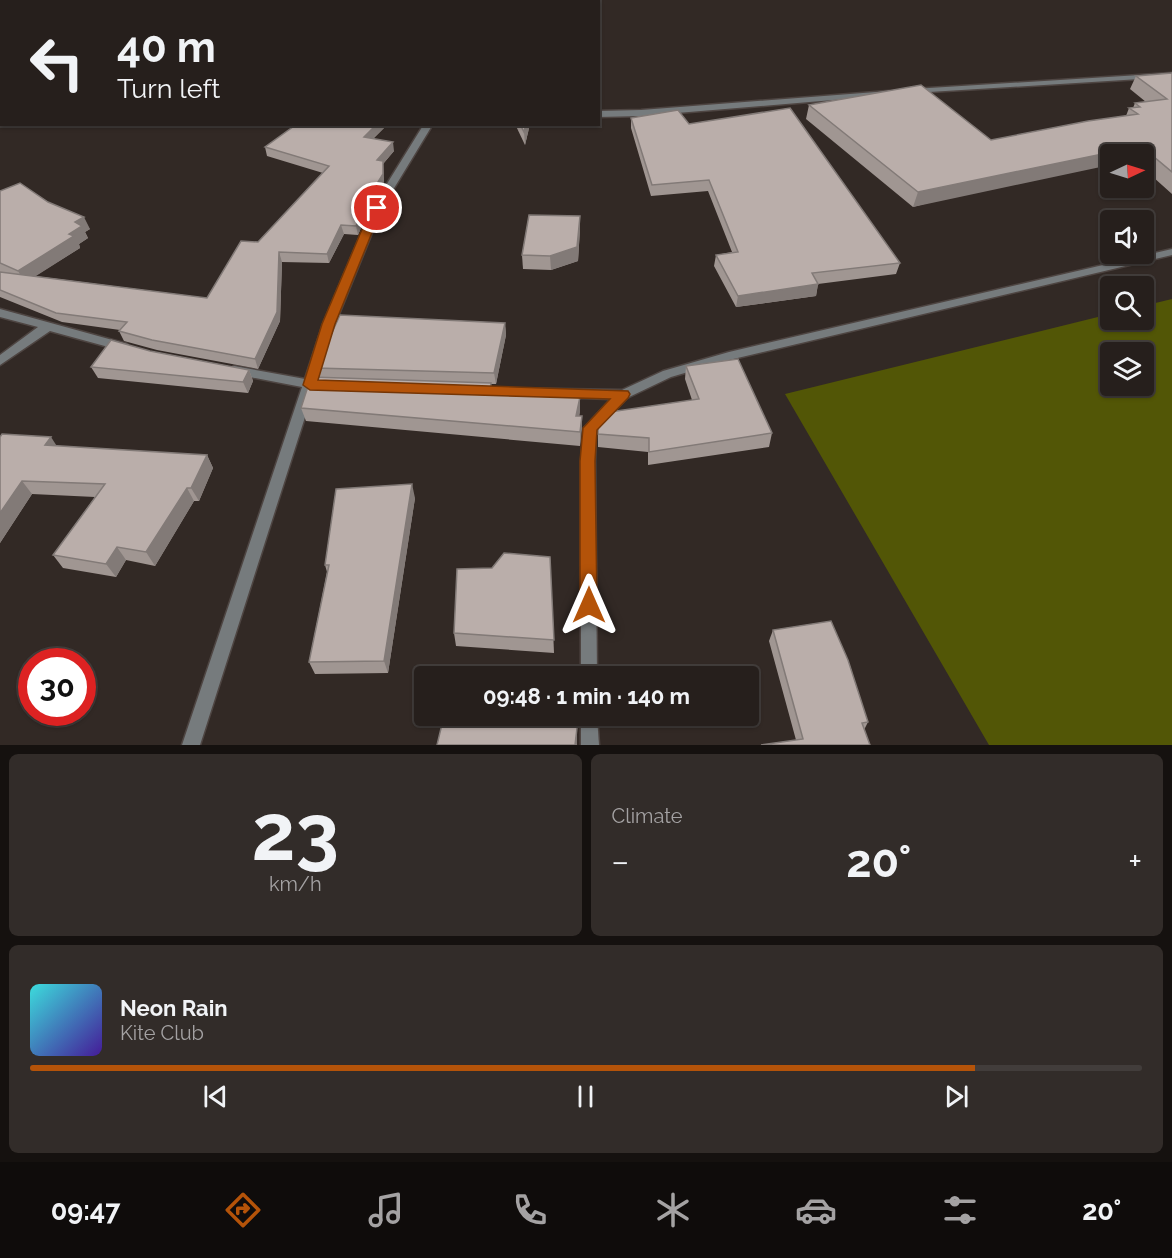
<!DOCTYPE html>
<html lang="en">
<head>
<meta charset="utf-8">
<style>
	:root { --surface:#261f1c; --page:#322c29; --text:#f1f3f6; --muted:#a4a2a3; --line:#423d3b; --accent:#b45309 }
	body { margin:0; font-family:Raleway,sans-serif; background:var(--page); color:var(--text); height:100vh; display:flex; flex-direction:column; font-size:22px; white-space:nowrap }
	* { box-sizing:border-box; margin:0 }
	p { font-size:20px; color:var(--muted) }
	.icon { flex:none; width:33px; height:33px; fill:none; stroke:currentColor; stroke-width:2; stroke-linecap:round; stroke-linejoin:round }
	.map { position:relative; height:745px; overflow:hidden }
	.details { display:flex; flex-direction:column; gap:9px; padding:9px; background:#15110f; flex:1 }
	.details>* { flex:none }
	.top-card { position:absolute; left:0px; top:0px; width:600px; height:126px; box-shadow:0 2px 4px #0004,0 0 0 2px var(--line); background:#261f1c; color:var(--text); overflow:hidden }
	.needle { width:39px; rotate:86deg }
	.buttons { position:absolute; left:1100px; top:144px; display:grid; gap:12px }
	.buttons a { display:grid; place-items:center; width:54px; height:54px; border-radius:6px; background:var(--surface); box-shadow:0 2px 4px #0004,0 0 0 2px var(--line); font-size:30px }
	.speed { position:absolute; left:18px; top:648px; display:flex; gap:12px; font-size:30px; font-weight:700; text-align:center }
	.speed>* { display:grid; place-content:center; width:78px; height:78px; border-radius:50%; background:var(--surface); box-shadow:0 2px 4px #0004,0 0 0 2px var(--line); line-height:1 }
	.speed .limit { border:9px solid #d22; background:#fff; color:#111 }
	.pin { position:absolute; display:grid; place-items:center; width:51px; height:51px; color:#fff; margin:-26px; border:3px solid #fff; border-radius:50%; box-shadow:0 2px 6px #0007 }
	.me { position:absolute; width:66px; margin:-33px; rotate:0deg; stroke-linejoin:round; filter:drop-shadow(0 0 4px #0008) }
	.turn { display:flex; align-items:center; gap:21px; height:126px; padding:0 18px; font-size:27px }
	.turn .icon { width:78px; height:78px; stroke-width:2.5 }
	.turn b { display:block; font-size:42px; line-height:51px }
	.big { font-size:45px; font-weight:700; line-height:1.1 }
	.details .card { flex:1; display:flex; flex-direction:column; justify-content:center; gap:9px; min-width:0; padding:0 21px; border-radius:9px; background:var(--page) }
	.details .dial { align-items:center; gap:0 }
	.dial b { font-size:78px; line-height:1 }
	.song { display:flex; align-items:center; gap:18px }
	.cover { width:72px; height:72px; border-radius:9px; background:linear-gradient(135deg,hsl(180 70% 55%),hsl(260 70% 35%)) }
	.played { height:6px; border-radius:3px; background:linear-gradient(90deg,var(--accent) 85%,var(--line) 85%) }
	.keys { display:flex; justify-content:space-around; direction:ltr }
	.heat { display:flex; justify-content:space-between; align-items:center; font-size:33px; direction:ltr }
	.details .tiles { flex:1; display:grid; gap:9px; grid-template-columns:1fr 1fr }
	.card:last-child { grid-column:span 2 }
	.trip { position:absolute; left:414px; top:666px; width:345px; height:60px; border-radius:6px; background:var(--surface); box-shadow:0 2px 4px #0004,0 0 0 2px var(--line); font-weight:700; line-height:60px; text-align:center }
	.tab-bar { display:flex; height:96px; justify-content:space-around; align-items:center; background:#0f0c0b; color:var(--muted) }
	.tab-bar .icon { width:42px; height:42px }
	.tab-bar .selected { color:var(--accent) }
	.tab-bar b { font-size:27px; color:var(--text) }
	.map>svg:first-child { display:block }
	.forest { fill:#525606; fill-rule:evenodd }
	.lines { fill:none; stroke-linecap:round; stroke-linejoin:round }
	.minor-casing { stroke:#4e4542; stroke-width:3 }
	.minor { fill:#767b7d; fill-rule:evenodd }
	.wall { fill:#a09692 }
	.shaded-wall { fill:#827a77 }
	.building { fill:#baaeaa; stroke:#827a77; stroke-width:1.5 }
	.route { fill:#b45309; stroke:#753606; stroke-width:1.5 }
</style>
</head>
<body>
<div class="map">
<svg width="1172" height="745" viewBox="0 0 1172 745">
	<rect width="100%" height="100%" fill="#322925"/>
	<!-- forest -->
	<path class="forest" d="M 1172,299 L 1172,745 L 989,745 L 785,394 L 1110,314 L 1110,320 L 1143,320 L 1143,306 ZM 1110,352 L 1143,352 L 1143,386 L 1110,386 Z"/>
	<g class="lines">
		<!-- minor casing -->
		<g class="minor-casing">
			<g id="minor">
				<rect x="453" y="0" width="6" height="2"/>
				<path d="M 1172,73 L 1172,77 L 913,93 L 909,91 L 913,89 Z"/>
				<path d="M 889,91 L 893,93 L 892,95 L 641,116 L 598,117 L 598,111 L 641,110 Z"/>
				<path d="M 424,124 L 433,124 L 382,208 L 335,324 L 317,381 L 321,382 L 323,385 L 321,388 L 314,389 L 200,745 L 182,745 L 302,387 L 234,374 L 228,370 L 234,366 L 305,379 L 323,324 L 372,208 Z"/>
				<path d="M 1172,249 L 1172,255 L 729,360 L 671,377 L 627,398 L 596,430 L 595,461 L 597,676 L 581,676 L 581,461 L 584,428 L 611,399 L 497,395 L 493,394 L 491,391 L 493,388 L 622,390 L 663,371 L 729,352 Z"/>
				<path d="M 0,309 L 127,344 L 129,347 L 123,351 L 50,331 L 0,365 L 0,355 L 38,327 L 0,317 Z"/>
				<path d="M 581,716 L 597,716 L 599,745 L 581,745 Z"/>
			</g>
		</g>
		<!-- minor -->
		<use href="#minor" class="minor"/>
	</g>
	<!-- wall -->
	<g class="wall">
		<path d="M 1172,73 L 1172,194 L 1143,168 L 1143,154 L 1110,154 L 913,207 L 806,119 L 809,105 L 991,140 L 1126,116 L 1129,108 L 1133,108 L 1135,103 L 1146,102 L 1130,89 L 1136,76 Z"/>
		<path d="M 631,118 L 689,124 L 900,263 L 896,274 L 818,284 L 816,296 L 736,307 L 714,266 L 716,255 L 732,252 L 708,191 L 651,196 L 631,128 Z"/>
		<path d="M 297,124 L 388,124 L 373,139 L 394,151 L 383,164 L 384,184 L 370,207 L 358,235 L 344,234 L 329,263 L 282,262 L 280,321 L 258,369 L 157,350 L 124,341 L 119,331 L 120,330 L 62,322 L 0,297 L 0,272 L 1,272 L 0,272 L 0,191 L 48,202 L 90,229 L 85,232 L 88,238 L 79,244 L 80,248 L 35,276 L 207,298 L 323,173 L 267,156 L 265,147 Z"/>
		<path d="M 515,124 L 530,124 L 525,145 Z"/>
		<path d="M 580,229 L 578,261 L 551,270 L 523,269 L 522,255 Z"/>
		<path d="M 505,323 L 506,335 L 496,384 L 491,384 L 492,389 L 580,411 L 579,416 L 582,416 L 580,446 L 306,421 L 301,408 L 319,378 L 316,368 Z"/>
		<path d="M 150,351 L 249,370 L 253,381 L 248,393 L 98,378 L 91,367 Z"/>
		<path d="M 686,366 L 772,433 L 769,447 L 648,465 L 648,452 L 598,447 L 598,417 L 692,400 L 685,379 Z"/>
		<path d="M 0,437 L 57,446 L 207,455 L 213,468 L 199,501 L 194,501 L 155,566 L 126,560 L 116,577 L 63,568 L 53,555 L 95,497 L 32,494 L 0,543 Z"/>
		<path d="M 415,498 L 388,673 L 315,674 L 309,662 L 327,572 L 325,565 Z"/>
		<path d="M 550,557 L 554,653 L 456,646 L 454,633 L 492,568 Z"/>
		<path d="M 773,630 L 868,722 L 864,730 L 796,740 L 769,641 Z"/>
	</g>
	<!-- shaded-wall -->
	<g class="shaded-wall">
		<path d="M 377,124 L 388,124 L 365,146 L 364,137 Z"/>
		<path d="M 526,124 L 530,124 L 525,145 L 524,132 Z"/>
		<path d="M 393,142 L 394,151 L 383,164 L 384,184 L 370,207 L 358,235 L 356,226 L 377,160 Z"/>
		<path d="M 1141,146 L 1137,154 L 1110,154 L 1110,165 L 913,207 L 918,192 Z"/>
		<path d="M 580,216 L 580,229 L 578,261 L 551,270 L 550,256 Z"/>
		<path d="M 84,217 L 90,229 L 85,232 L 88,238 L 79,244 L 80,248 L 25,283 L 18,271 L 69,234 L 75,222 Z"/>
		<path d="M 341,225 L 344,234 L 329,263 L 327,254 Z"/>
		<path d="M 279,252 L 282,262 L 280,321 L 258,369 L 255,359 Z"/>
		<path d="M 818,284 L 816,296 L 736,307 L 738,296 Z"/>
		<path d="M 505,323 L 506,335 L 496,384 L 494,373 Z"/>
		<path d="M 249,370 L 253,381 L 248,393 L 243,382 Z"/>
		<path d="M 580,397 L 580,411 L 577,430 L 576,416 Z"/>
		<path d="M 582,416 L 582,429 L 580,446 L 580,432 Z"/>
		<path d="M 51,437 L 60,451 L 45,445 Z"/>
		<path d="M 207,455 L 213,468 L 199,501 L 191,488 Z"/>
		<path d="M 22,481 L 32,494 L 0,543 L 0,513 Z"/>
		<path d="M 412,484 L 415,498 L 388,673 L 384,661 Z"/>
		<path d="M 187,488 L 194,501 L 155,566 L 146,552 Z"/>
		<path d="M 117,547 L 126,560 L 116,577 L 106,564 Z"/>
		<path d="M 577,728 L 577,745 L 575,745 Z"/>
	</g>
	<!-- building -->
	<g class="building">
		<path d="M 1172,73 L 1172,172 L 1141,146 L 918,192 L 809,105 L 921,85 L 991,140 L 1088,121 L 1138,114 L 1129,108 L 1140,107 L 1135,103 L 1167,99 L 1136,76 Z"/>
		<path d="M 790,108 L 900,263 L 812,273 L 818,284 L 738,296 L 716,255 L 738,252 L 709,180 L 652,185 L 631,118 L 678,110 L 689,124 Z"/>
		<path d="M 297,124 L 377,124 L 364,137 L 393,142 L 377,160 L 383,161 L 383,174 L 368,198 L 356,226 L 341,225 L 327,254 L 279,252 L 277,312 L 255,359 L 152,340 L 119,331 L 127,322 L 56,313 L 0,290 L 0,272 L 207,298 L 241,241 L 258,242 L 329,166 L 265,147 Z"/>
		<path d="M 520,124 L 526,124 L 524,132 Z"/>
		<path d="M 20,183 L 48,202 L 84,217 L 75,222 L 82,226 L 69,234 L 74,236 L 18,271 L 0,263 L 0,191 Z"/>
		<path d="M 529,215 L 580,216 L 577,247 L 550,256 L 522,255 Z"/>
		<path d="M 340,315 L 505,323 L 494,373 L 316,368 Z"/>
		<path d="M 111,340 L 150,351 L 249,370 L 243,382 L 91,367 Z"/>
		<path d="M 738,359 L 772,433 L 649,452 L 649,438 L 598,434 L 598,417 L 603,413 L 699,399 L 686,366 Z"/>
		<path d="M 311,377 L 491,383 L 490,389 L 580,397 L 576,416 L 582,416 L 580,432 L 301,408 Z"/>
		<path d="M 2,434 L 51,437 L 45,445 L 207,455 L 191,488 L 187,488 L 146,552 L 117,547 L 106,564 L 53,555 L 105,484 L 22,481 L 0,513 L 0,437 Z"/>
		<path d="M 412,484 L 384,661 L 309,662 L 329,565 L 325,565 L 336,489 Z"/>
		<path d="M 504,553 L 550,557 L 554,640 L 454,633 L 457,569 L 492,568 Z"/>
		<path d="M 831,621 L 848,660 L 868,722 L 862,723 L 870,745 L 761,745 L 803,739 L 773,630 Z"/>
		<path d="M 444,716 L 575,716 L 577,728 L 575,745 L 437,745 Z"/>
	</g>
	<!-- route -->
	<path class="route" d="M 377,204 L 382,208 L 335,324 L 318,380 L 628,391 L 630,394 L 628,398 L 597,430 L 595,461 L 597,605 L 595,610 L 589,612 L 582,610 L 580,605 L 580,461 L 583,428 L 610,399 L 310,390 L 303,385 L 322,324 L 371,208 Z"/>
</svg>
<div class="buttons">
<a><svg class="needle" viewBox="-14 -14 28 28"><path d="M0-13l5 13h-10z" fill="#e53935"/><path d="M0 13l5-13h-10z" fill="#a4a2a3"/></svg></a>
<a><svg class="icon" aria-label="sound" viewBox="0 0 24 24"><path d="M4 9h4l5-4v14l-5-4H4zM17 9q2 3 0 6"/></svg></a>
<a><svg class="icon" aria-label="search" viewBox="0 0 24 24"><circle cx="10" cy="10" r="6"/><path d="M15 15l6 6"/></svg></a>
<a><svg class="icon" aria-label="layers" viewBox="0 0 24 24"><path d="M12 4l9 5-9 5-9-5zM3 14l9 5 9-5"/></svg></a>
</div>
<div class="speed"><div class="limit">30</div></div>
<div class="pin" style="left:377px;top:208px;background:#d93025"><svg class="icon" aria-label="arrive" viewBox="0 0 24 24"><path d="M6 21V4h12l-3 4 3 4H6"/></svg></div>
<svg class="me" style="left:589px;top:605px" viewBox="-20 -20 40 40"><path d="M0-17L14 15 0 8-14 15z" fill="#b45309" stroke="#fff" stroke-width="4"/></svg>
<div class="trip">09:48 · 1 min · 140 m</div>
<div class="top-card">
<div class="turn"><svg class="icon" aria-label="left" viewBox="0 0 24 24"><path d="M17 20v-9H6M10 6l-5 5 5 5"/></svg><div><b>40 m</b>Turn left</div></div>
</div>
</div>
<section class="details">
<div class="tiles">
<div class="card dial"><b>23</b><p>km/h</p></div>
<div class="card"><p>Climate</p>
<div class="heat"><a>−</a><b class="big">20°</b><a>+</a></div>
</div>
<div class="card">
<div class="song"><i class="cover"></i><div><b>Neon Rain</b><p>Kite Club</p></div></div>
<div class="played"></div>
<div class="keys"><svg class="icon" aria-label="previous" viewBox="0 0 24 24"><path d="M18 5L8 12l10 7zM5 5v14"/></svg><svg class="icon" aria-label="pause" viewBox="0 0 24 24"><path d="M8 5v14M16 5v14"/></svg><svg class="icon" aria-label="next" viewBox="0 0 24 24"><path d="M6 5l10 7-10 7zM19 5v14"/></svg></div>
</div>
</div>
</section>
<nav class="tab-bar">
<b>09:47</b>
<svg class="icon selected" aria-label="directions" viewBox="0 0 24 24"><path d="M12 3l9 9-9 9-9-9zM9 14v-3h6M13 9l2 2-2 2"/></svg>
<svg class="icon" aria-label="music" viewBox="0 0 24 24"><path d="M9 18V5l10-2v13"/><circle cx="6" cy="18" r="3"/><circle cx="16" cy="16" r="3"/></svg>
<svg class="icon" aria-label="phone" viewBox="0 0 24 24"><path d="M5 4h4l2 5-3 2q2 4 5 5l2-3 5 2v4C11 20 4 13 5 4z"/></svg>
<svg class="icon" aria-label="climate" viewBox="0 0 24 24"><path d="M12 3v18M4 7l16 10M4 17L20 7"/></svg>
<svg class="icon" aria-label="car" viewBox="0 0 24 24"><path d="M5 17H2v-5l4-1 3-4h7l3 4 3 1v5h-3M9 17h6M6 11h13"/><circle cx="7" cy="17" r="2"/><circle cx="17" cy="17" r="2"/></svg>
<svg class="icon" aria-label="filters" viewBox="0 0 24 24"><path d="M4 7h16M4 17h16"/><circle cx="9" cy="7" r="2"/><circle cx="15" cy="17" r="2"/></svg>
<b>20°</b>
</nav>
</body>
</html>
